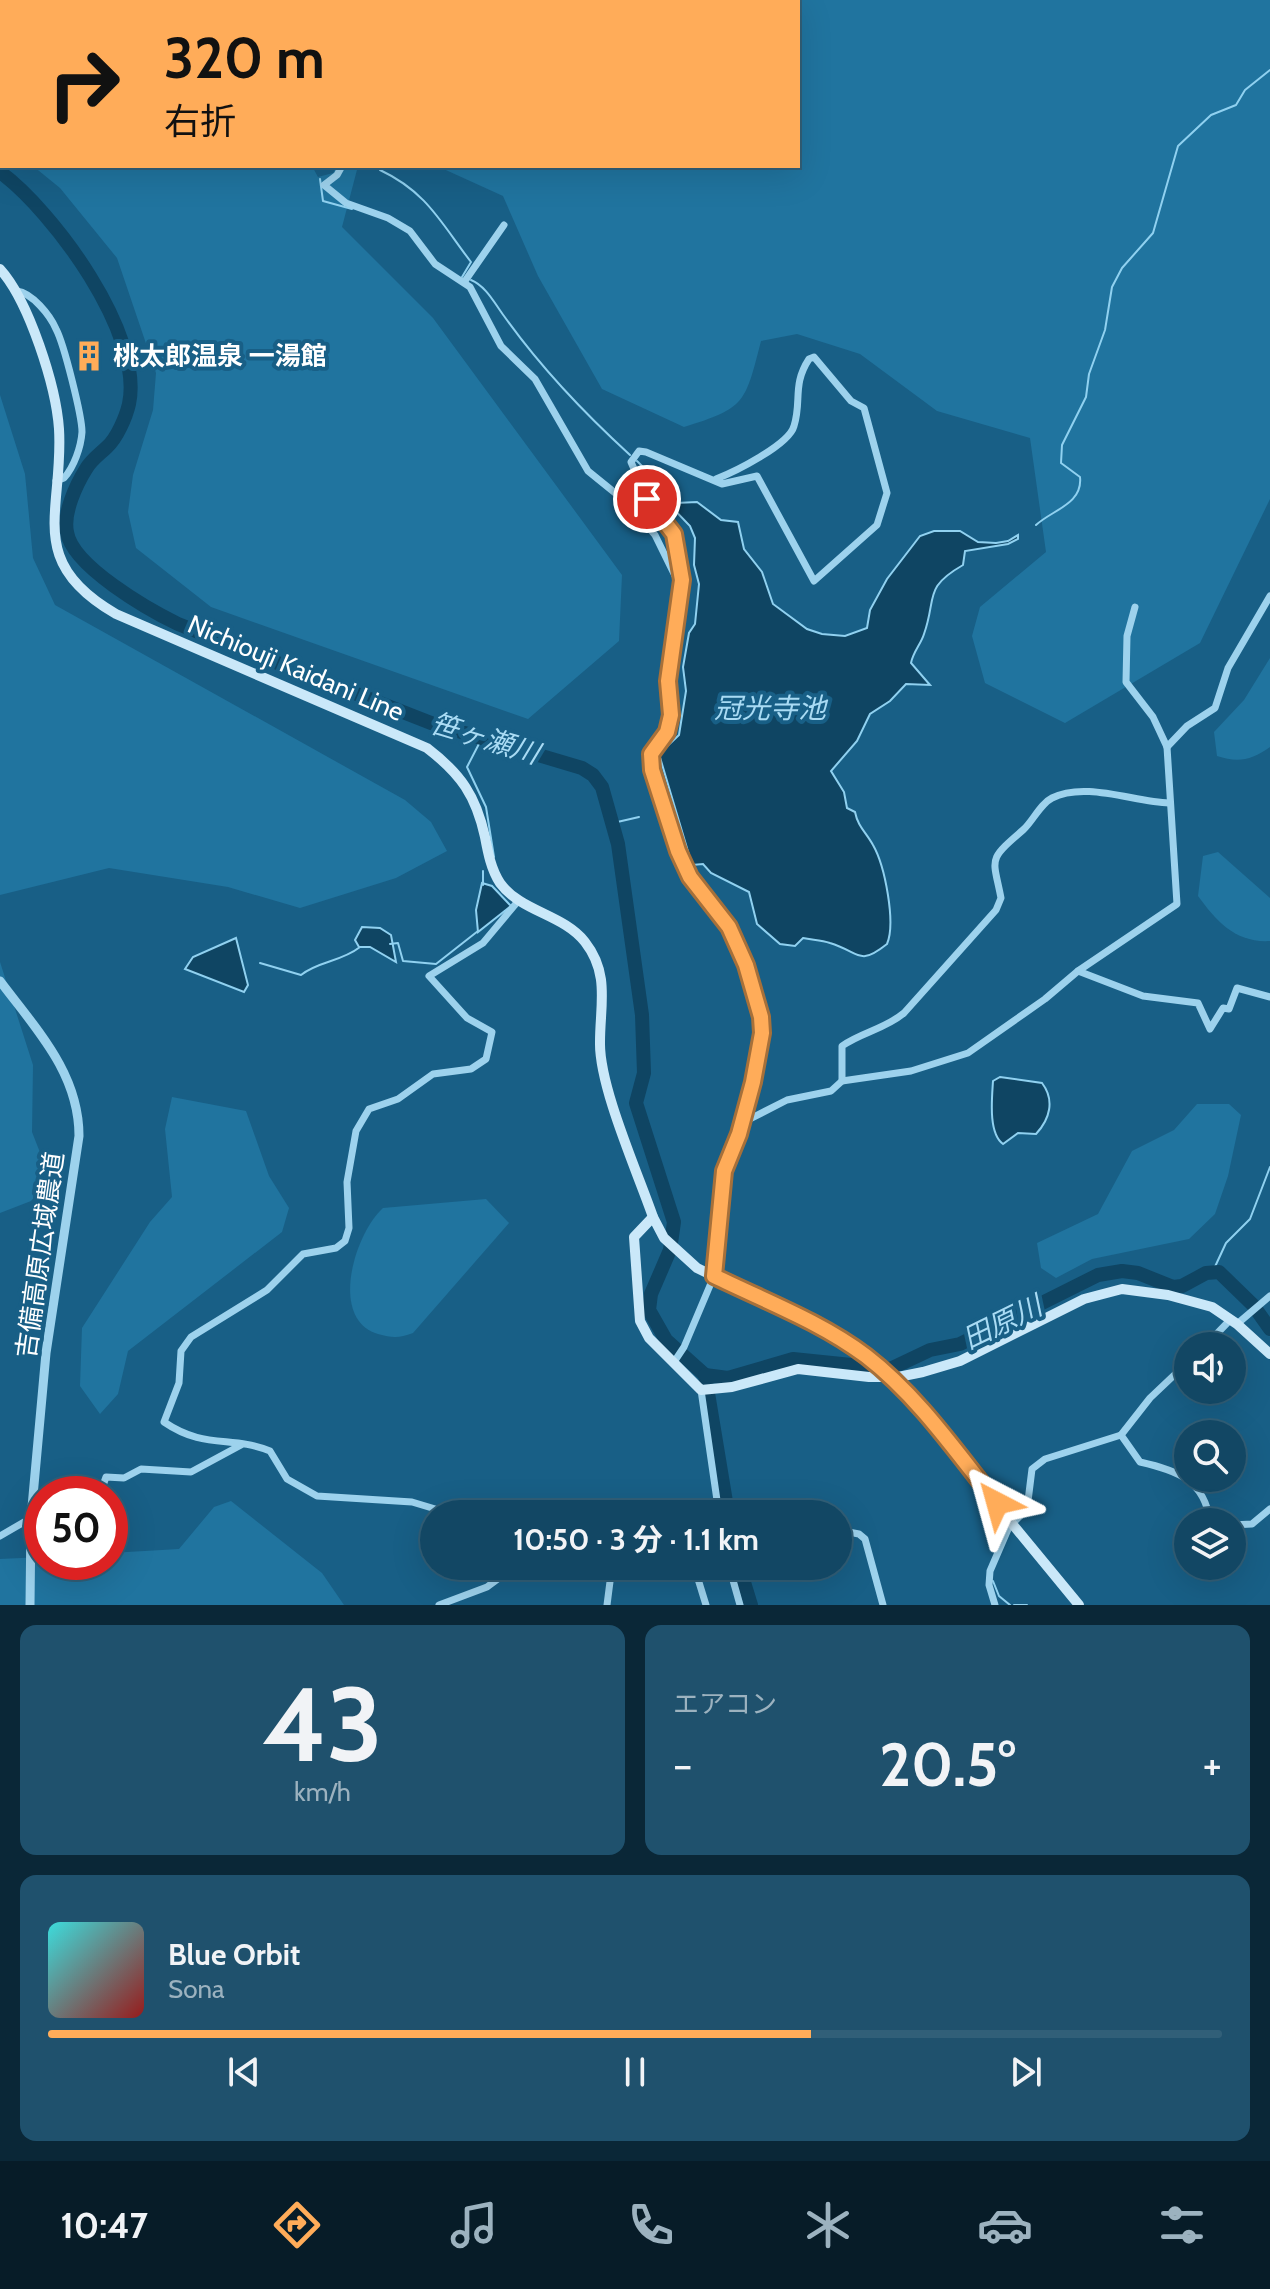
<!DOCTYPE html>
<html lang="ja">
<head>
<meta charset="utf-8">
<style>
	:root { --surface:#124764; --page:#1f516d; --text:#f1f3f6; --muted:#9cb2bf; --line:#315f78; --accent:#ffac59 }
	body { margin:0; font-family:Cabin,"Noto Sans JP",sans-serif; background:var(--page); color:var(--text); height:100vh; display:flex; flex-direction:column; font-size:30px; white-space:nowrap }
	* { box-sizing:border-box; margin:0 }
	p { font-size:26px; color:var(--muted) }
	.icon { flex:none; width:44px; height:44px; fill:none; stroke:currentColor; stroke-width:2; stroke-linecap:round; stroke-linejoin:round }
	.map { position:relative; height:1605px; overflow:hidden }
	.panel { display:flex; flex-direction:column; gap:20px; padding:20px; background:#0a2737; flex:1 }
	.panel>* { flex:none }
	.banner { position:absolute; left:0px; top:0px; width:800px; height:168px; box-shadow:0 8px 32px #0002,0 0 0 2px var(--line); background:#ffac59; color:#111; overflow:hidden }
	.buttons { position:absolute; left:1174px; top:1332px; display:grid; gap:16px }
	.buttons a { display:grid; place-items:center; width:72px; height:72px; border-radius:50%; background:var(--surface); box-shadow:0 8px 32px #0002,0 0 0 2px var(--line); font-size:40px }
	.speed { position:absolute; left:24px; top:1476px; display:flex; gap:16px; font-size:40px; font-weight:700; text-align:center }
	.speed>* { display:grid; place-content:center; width:104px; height:104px; border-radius:50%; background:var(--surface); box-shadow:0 8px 32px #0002,0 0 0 2px var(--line); line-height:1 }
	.speed .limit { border:12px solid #d22; background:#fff; color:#111 }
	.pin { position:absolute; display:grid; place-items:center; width:68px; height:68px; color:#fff; margin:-34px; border:4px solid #fff; border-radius:50%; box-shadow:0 2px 8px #0007 }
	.me { position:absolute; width:88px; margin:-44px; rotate:321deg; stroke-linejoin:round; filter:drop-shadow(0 0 6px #0008) }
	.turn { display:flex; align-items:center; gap:28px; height:168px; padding:0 32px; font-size:36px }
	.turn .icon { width:104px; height:104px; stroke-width:2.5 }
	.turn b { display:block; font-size:56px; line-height:68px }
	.big { font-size:60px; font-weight:700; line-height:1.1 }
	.panel .widget { flex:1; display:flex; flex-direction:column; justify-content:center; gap:12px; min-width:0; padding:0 28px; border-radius:16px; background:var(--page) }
	.panel .dial { align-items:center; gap:0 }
	.dial b { font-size:104px; line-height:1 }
	.song { display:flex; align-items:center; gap:24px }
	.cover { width:96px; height:96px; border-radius:12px; background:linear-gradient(135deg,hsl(180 70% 55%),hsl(0 70% 35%)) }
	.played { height:8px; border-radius:4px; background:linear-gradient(90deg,var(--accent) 65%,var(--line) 65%) }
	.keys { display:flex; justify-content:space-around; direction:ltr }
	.heat { display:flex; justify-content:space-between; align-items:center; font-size:44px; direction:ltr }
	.panel .tiles { flex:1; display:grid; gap:20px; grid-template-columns:1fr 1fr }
	.widget:last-child { grid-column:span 2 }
	.trip { position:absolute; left:420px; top:1500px; width:432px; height:80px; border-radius:40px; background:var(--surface); box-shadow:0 8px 32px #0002,0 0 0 2px var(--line); font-weight:700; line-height:80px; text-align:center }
	.tabs { display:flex; height:128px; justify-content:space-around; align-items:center; background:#071c28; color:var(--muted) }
	.tabs .icon { width:56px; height:56px }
	.tabs .selected { color:var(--accent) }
	.tabs b { font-size:36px; color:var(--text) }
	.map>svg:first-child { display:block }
	.green { fill:#20749f }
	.water { fill:#0f4563; stroke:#90d1f0; stroke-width:2 }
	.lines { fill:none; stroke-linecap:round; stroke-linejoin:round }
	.stream { stroke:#90d1f0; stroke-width:2 }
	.river { stroke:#0f4563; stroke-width:14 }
	.minor { stroke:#9dd2ed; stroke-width:7 }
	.tertiary { stroke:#9dd2ed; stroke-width:9 }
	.secondary { stroke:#cae8f9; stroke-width:10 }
	.secondary-bridge { stroke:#cae8f9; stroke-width:10 }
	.route-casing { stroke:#a6703a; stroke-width:20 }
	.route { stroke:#ffac59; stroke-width:14 }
	.labels { text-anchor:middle; stroke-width:8; stroke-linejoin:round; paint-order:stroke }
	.poi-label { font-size:26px; font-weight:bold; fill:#fff; stroke:#185f86; text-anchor:start }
	.street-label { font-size:26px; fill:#fff; stroke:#185f86 }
	.water-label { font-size:28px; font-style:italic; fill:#a9dbf4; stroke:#185f86 }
</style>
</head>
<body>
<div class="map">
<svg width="1270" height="1605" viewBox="0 0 1270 1605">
	<rect width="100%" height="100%" fill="#185f86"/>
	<!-- green -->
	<g class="green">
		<path d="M 0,0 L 1270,0 L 1270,499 L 1200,643 L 1065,723 L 985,683 L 972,636 L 980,607 L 1046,552 L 1030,438 L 937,411 L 860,354 L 797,334 L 761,341 C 745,403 746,408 684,427 L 602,389 L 538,276 L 503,196 L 437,166 L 798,166 L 798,2 L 2,2 L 2,141 Z"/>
		<path d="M 33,166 L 312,166 L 318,177 L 333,173 L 337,166 L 358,166 L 342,227 L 433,318 L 622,575 L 619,641 L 528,719 L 211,607 L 136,548 L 128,512 L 133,475 L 153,410 L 156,373 L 117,258 L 60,188 Z"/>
		<path d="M 0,395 L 25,474 L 33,558 L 55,605 L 405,800 L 431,822 L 447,851 L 396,878 L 300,908 L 228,887 L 109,868 L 0,895 Z"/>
		<path d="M 1270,658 L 1270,747 C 1252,760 1238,763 1217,756 L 1214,732 L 1244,700 Z"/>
		<path d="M 1218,852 L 1270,898 L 1270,941 C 1236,943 1217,922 1198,896 L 1203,856 Z"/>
		<path d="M 0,962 L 33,1065 L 32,1132 L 48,1173 L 43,1187 L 31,1201 L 0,1213 Z"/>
		<path d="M 172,1097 L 246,1111 L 269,1176 L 289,1208 L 282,1232 L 128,1351 L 118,1394 L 100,1414 L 80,1386 L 82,1328 L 150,1222 L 172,1197 L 165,1129 Z"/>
		<path d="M 1197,1104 L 1229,1104 L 1241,1115 L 1228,1176 L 1215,1214 L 1189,1239 L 1092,1259 L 1056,1278 L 1041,1268 L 1037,1243 L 1098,1214 L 1132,1151 L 1174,1130 Z"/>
		<path d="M 486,1199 L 509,1223 L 413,1333 C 399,1338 393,1338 378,1334 C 328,1319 355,1233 383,1208 Z"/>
		<path d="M 231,1501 L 322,1573 L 344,1605 L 0,1605 L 0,1559 L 42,1557 L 42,1562 L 110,1562 L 110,1553 L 179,1549 L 214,1507 Z"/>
	</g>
	<!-- water -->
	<g class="water">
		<path d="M 646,468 L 676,503 L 697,502 L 721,520 L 738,522 L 744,549 L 762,572 L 773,604 L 807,629 L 822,634 L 845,636 L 867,628 L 870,610 L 887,579 L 920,536 L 934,531 L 960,531 L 978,542 L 996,543 L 1008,541 L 1018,535 L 1018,539 L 1008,544 L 965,551 L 963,565 C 923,588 937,597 924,634 C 921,644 913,652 911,663 L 930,685 L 906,684 L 890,701 L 870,714 L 857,741 L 831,771 L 844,792 L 847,808 L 855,812 C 858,827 866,832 873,845 C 885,866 896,923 887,944 C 858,967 860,952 830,943 C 821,940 812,940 803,938 L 795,946 L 780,944 L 757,924 L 749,892 L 711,873 L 703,864 L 692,865 L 659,754 L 679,735 L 686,691 L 683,667 L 689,633 L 695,624 L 699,584 L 694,565 L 695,538 L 690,526 L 663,498 Z"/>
		<path d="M 482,883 L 492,886 L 511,906 L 478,932 L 476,910 Z"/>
		<path d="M 362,927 L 380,928 L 391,935 L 396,962 L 370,947 L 359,947 L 355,940 Z"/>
		<path d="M 236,938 L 248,985 L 244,992 L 185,969 L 193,957 Z"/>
		<path d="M 1000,1077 L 1042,1083 C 1055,1100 1050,1119 1036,1134 L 1018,1133 L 1003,1144 C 988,1133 992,1098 993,1081 Z"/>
	</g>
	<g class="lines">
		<!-- stream -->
		<g class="stream">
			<path d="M 378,2 L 381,0"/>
			<path d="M 380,166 L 380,170 C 427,192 441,223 471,262 L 462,277"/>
			<path d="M 320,179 L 323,201 L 352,209"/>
			<path d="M 471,280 C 486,286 495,304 504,316 C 541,368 584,413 630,455"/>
			<path d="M 637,461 L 649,473"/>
			<path d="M 1036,525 C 1052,510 1083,504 1080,477 L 1061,463 L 1062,445 L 1086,397 L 1089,374 L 1105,330 L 1112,287 L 1122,268 L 1153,233 L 1178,146 L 1211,115 L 1236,105 L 1245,90 L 1270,70"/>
			<path d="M 482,738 L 467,767 L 486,807 L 494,857"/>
			<path d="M 613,823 L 639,817"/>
			<path d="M 483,885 L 483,871"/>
			<path d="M 390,944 L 398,943 L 403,961 L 436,964 L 478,931"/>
			<path d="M 260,963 L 301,975 C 318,961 341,962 360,947"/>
			<path d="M 1213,1271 L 1226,1243 L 1250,1219 L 1270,1167"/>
			<path d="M 993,1581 L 999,1596 L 1010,1605"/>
			<path d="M 1014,1605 L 1027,1605"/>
		</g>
		<!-- river -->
		<g class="river">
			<path d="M 0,172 C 53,211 144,334 129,404 C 126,417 117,438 107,447 C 100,454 91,460 86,469 C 76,485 63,513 67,532 C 72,566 149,610 178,624 L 431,723 L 582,768 L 593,775 L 602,787 L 618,844 L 642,1015 L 644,1073 L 636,1103 L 674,1222 L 670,1250 L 651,1294 L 649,1310 L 666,1340 L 705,1375 L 728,1514"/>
			<path d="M 705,1375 L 728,1378 L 793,1359 L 890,1369 L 930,1350 L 960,1344 L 1098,1275 L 1122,1271 L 1138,1273 L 1173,1287 L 1182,1286 L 1206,1273 L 1219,1272 L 1253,1305 L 1270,1329"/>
			<path d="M 739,1566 L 751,1605"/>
		</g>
		<!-- minor -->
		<g class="minor">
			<path d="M 342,166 L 337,175 L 324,185 L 346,203 L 388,218 L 410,231 L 435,264 L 470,287 L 501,346 L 535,379 L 588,471 L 625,501 L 655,535 L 681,588"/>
			<path d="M 465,281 L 504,225"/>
			<path d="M 17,291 C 32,293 50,315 56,329 C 64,344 82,416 82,432 C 81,447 74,467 64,478 L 56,481"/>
			<path d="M 1167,747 L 1187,726 L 1215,708 L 1228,668 L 1270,596"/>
			<path d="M 1078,971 L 1143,996 L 1198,1003 L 1210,1029 L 1223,1008 L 1229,1009 L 1237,988 L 1270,997"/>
			<path d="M 842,1081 L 842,1046 C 862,1032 885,1029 904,1013 L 996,910 L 1001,898 C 993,857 987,861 1023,830 C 1033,821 1040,804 1052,798 C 1085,781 1134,802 1169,803"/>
			<path d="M 742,1123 L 787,1100 L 831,1091 L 842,1081 L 911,1071 L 968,1053 L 1045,999 L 1078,971 L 1177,904 L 1167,747 L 1153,717 L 1126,682 L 1127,636 L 1135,607"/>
			<path d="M 1237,1324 L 1270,1296"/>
			<path d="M 1205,1346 L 1231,1319"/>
			<path d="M 674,1362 L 684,1347 L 714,1276 L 724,1171 L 739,1134 L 762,1033 L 757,998 L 746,965 L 729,927 L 690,877 L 678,851 L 652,770 L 651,754 L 667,732 L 671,715 L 669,671 L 682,580 L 674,534 L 647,499 L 631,462 L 639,451 L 646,452 L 722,484 L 757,476 L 814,581 L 877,525 L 887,493 L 864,408 L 851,401 L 814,357 L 809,359 C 792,385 802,401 794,426 C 789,445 734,472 716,479"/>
			<path d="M 1188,1362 L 1150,1398 L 1121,1435 L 1140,1462 C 1176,1470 1205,1480 1210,1522"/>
			<path d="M 701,1390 L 719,1514"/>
			<path d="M 100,1494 L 106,1477 L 124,1478 L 141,1469 L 191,1472 L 241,1445"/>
			<path d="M 452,1514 L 412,1502 L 317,1496 L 287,1479 L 270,1451 C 231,1435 205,1450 164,1422 L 179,1383 L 181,1351 L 191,1337 L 267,1290 L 303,1254 L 336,1248 L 345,1241 L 349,1228 L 347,1182 L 356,1131 L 369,1109 L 398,1099 L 433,1074 L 471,1069 L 486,1059 L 492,1032 L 467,1018 L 429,976 L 483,943 L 519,900"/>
			<path d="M 1232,1525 L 1252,1524 L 1270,1509"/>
			<path d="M 838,1530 L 859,1534 L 865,1539 L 883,1605"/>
			<path d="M 0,1536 L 31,1518 L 42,1516"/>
			<path d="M 699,1566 L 698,1579 L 706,1605"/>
			<path d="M 729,1566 L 740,1605"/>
			<path d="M 439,1605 L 487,1587 L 515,1566"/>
			<path d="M 607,1605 L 612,1566"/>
			<path d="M 995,1605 L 989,1585 L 990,1571 L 1009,1527 L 1027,1509 L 1032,1469 L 1045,1459 L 1121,1435"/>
		</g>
		<!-- tertiary -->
		<path class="tertiary" d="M 0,981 C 36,1029 79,1073 79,1136 L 46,1353 L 31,1518 L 30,1605"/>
		<!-- secondary -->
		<g class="secondary">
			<path d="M 0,269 C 29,301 56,386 59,429 C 64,511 24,561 116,614 L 427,748 C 461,774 476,796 485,837 C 488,853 491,869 500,883 C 521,912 563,914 585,942 C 610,974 600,1005 600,1042 C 599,1086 637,1171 653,1217 L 664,1238 L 697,1268 L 828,1332 L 867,1357"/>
			<path d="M 653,1217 L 634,1237 L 640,1321 L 649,1338 L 701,1390 L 732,1387 L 798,1369 L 869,1377 L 898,1377 L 923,1372 L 960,1361 L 1084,1299 L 1122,1289 L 1168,1295 L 1212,1307 L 1237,1324 L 1270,1354"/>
			<path d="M 897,1384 L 1079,1605"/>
		</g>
		<!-- secondary-bridge -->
		<path class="secondary-bridge" d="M 867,1357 L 897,1384"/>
	</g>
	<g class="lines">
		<!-- route casing -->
		<g class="route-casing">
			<path id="route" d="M 647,499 L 674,534 L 682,580 L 668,681 L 671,715 L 667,732 L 651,754 L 652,770 L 678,851 L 690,877 L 729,927 L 746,965 L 761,1017 L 762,1033 L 753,1082 L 739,1134 L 724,1171 L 714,1276 C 765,1301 821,1322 866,1356 C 918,1396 957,1453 997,1503"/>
		</g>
		<!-- route -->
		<use href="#route" class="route"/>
	</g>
	<!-- icons -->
	<defs>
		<g id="building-bare" transform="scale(2.4)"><path d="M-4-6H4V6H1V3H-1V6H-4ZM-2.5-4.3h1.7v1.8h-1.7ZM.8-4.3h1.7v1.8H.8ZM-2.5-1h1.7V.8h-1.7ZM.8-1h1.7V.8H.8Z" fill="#ffac59" stroke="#185f86" stroke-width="2.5" paint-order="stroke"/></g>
	</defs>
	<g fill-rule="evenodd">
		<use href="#building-bare" x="89" y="356"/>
	</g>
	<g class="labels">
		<!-- poi labels -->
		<g class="poi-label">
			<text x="113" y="365">桃太郎温泉 一湯館</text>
		</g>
		<!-- street labels -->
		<g class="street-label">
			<text transform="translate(296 668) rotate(23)" y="9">Nichiouji Kaidani Line</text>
			<text transform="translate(40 1255) rotate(-82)" y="9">吉備高原広域農道</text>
		</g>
		<!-- water labels -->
		<g class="water-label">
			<text x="770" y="718">冠光寺池</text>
			<text transform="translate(485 738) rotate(17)" y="10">笹ヶ瀬川</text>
			<text transform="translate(1002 1322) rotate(-26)" y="10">田原川</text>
		</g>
	</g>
</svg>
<div class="buttons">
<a><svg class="icon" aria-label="sound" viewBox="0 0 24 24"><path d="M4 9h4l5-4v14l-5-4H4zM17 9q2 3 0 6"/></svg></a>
<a><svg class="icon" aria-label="search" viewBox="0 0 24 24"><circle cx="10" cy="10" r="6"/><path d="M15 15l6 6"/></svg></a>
<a><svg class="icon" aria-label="layers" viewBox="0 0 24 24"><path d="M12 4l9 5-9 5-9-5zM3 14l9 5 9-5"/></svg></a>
</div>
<div class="speed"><div class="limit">50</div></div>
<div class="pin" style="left:647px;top:499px;background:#d93025"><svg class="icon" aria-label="arrive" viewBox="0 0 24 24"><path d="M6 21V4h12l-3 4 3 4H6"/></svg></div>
<svg class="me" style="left:997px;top:1503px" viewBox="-20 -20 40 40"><path d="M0-17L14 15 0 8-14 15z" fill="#ffac59" stroke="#fff" stroke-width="4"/></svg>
<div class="trip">10:50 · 3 分 · 1.1 km</div>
<div class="banner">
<div class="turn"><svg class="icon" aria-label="right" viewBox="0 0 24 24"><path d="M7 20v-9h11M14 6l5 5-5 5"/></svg><div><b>320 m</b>右折</div></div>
</div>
</div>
<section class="panel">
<div class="tiles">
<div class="widget dial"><b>43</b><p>km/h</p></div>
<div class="widget"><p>エアコン</p>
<div class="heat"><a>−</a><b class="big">20.5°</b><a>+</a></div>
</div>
<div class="widget">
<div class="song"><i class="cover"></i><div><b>Blue Orbit</b><p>Sona</p></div></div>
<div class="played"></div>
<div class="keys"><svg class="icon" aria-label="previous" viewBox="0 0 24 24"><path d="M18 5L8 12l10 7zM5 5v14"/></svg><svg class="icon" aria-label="pause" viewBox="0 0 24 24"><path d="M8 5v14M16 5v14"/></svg><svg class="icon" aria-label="next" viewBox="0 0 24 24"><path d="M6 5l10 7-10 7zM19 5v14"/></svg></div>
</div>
</div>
</section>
<nav class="tabs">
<b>10:47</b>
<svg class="icon selected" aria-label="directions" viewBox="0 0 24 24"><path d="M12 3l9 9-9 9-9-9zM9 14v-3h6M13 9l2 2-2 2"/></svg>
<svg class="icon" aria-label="music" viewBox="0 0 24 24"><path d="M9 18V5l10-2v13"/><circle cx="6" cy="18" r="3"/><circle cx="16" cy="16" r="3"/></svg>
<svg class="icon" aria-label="phone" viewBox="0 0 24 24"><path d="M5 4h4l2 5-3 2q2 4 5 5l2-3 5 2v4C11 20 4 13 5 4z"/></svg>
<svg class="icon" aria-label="climate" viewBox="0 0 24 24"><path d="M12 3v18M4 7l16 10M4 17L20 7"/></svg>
<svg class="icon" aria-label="car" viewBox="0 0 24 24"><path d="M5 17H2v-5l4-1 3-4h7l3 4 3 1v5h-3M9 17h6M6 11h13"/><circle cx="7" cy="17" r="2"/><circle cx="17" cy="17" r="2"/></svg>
<svg class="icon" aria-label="filters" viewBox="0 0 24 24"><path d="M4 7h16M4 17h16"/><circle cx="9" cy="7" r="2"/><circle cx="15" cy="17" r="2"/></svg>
</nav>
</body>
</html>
